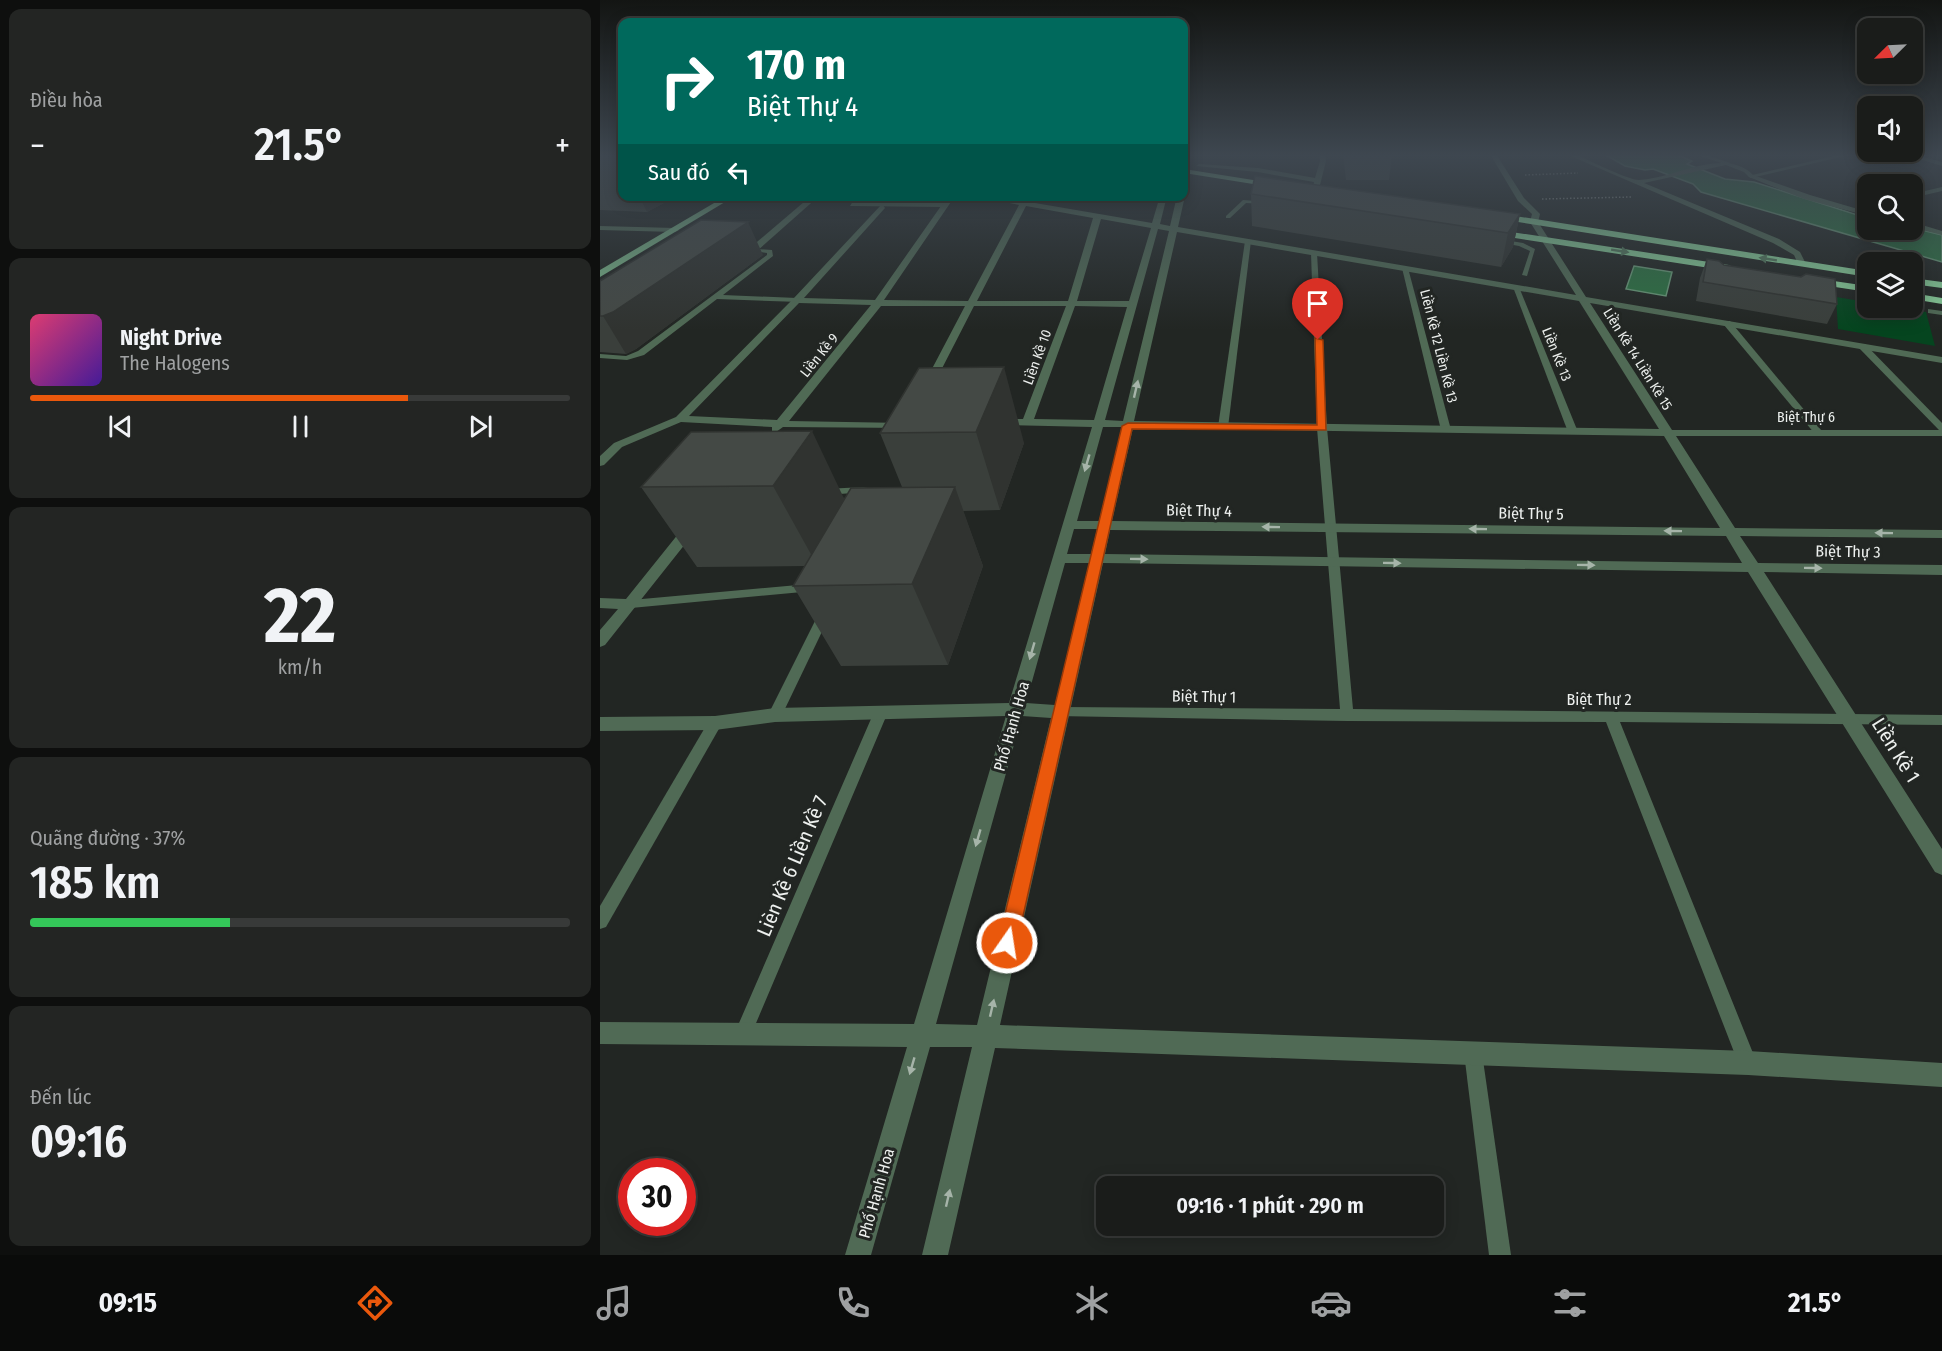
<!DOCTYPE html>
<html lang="vi">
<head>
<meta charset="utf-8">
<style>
	:root { --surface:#1a1c1a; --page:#232523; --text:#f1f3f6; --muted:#9fa1a2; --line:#383a39; --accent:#ea580c }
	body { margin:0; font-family:"Fira Sans Condensed",sans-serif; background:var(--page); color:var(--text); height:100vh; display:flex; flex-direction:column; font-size:22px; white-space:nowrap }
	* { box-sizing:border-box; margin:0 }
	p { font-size:20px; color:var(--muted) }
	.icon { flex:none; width:33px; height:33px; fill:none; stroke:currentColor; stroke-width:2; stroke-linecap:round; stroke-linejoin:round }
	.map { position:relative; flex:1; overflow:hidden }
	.sheet { display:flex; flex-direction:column; gap:9px; padding:9px; background:#0e0f0e; width:600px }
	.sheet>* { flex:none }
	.hud { position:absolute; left:18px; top:18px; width:570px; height:183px; border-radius:12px; box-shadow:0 3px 15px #0003,0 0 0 2px var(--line); background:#00695c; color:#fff; overflow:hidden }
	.needle { width:39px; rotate:246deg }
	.tools { position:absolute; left:1257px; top:18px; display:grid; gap:12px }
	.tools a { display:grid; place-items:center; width:66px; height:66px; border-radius:12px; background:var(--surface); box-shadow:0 3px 15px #0003,0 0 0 2px var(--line); font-size:30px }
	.speed { position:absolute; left:18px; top:1158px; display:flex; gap:12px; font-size:30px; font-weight:700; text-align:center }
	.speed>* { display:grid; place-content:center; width:78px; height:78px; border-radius:50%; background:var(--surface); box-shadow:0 3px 15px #0003,0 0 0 2px var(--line); line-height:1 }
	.speed .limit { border:9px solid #d22; background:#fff; color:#111 }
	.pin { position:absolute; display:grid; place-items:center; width:51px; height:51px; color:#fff; margin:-62px -26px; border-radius:50% 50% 50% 0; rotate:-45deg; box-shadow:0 0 6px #0007 }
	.pin .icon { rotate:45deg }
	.me { position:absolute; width:66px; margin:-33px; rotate:13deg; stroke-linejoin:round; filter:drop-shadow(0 0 4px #0008) }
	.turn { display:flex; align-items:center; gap:21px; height:126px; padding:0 30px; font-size:27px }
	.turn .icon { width:78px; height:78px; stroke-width:2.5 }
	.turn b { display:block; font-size:42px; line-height:51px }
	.then { display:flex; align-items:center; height:57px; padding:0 30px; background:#0003; gap:12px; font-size:22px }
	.big { font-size:45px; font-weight:600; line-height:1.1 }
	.sheet .card { flex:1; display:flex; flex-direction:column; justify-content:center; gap:9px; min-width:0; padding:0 21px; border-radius:12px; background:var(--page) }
	.sheet .dial { align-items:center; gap:0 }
	.dial b { font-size:78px; line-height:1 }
	.song { display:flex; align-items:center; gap:18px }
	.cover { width:72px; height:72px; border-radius:9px; background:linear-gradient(135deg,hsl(340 70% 55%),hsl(260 70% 35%)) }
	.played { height:6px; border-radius:3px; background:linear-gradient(90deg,var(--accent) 70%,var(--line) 70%) }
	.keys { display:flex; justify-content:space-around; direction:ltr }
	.heat { display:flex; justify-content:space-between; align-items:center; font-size:33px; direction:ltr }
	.charge { height:9px; border-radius:4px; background:linear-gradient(90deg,#34c759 37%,var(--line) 0) }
	.trip { position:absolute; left:496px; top:1176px; width:348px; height:60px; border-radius:12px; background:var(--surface); box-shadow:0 3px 15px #0003,0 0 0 2px var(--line); font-weight:600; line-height:60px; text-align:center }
	.tabs { display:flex; height:96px; justify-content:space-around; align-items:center; background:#0a0b0a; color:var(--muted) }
	.tabs .icon { width:42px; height:42px }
	.tabs .selected { color:var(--accent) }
	.tabs b { font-size:27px; color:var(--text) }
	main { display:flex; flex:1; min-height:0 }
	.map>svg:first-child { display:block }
	.green { fill:#05451f }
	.water { fill:#2d7142; stroke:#679776; stroke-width:1.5 }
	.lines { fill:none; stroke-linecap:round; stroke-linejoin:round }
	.path { stroke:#8a8e8b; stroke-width:1.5; stroke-dasharray:1.5 2; stroke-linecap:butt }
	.lane { fill:#506a55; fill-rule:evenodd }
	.street { fill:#506a55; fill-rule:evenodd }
	.primary { fill:#77b085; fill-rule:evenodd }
	.highway { fill:#87cc97; fill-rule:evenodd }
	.wall { fill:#3a3f3b }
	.shaded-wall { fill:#303330 }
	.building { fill:#444945; stroke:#303330; stroke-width:1.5 }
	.oneway { fill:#54795d }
	.oneway2 { fill:#a6b4a9 }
	.route { fill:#ea580c; stroke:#983908; stroke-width:1.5 }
	.labels { text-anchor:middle; stroke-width:6; stroke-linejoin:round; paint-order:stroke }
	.far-street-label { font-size:14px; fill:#edf0ee; stroke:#222623 }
	.street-label { font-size:16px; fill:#edf0ee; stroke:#222623 }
	.near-street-label { font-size:20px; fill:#edf0ee; stroke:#222623 }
</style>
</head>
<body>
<main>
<section class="sheet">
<div class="card"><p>Điều hòa</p>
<div class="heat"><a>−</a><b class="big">21.5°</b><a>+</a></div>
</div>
<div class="card">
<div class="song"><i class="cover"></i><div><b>Night Drive</b><p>The Halogens</p></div></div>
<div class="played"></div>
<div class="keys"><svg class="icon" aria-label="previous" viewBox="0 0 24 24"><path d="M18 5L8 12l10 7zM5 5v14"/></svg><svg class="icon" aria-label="pause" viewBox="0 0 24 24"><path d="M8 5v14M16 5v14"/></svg><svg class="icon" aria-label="next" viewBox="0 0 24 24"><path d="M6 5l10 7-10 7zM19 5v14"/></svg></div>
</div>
<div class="card dial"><b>22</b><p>km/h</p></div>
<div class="card"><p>Quãng đường · 37%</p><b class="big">185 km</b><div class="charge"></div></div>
<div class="card"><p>Đến lúc</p><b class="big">09:16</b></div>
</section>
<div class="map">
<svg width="1342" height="1255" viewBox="0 0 1342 1255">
	<rect width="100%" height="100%" fill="#222623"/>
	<!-- green -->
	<path class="green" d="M 1236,297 L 1267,302 L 1268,308 L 1301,308 L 1326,312 L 1335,346 L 1238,329 Z"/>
	<!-- water -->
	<g class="water">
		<path d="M 1004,154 L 1076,154 L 1092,161 L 1087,164 L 1125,179 L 1154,182 L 1267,218 L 1268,230 L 1313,228 L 1342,235 L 1342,262 L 1101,192 L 1093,184 L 1053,169 L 1045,170 L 1025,166 Z"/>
		<path d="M 1034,266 L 1072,272 L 1066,296 L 1026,289 Z"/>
	</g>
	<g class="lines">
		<!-- path -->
		<g class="path">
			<path d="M 925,175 L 978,173"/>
			<path d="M 942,199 L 1031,197"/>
		</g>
		<!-- lane -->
		<g class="lane">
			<path d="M 1095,154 L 1104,154 L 1130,163 L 1127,165 Z"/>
			<path d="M 1242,154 L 1253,154 L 1151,178 L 1148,176 Z"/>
			<path d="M 1303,154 L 1312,154 L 1342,162 L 1342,166 Z"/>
			<path d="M 1342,187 L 1342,191 L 1312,198 L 1312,194 Z"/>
			<path d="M 256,196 L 262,196 L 257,203 L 345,203 L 348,205 L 345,207 L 250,206 Z"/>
			<path d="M 526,196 L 540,196 L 553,200 L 550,202 Z"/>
			<path d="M 643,200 L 668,202 L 665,204 L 646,203 L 630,218 L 626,218 L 626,216 Z"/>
			<path d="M 648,239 L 651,241 L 628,427 L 623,430 L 618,427 L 645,241 Z"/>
			<path d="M 899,239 L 923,243 L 935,249 L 927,276 L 922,275 L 930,251 L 919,246 L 897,242 L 896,241 Z"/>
			<path d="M 144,248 L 172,250 L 173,256 L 123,295 L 197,298 L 200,298 L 200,302 L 117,299 L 44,355 L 27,360 L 0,358 L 0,354 L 26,356 L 38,351 L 167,255 L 167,253 L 144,250 Z"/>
			<path d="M 714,251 L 717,253 L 727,428 L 753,709 L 1342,715 L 1342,725 L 1020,722 L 1157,1063 L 1155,1070 L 1148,1072 L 1141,1070 L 1006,722 L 747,721 L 456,716 L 454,712 L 456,708 L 461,707 L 740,709 L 717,428 L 711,253 Z"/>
			<path d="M 805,266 L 808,268 L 851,430 L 849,432 L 843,432 L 841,430 L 802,268 Z"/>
			<path d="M 916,285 L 919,287 L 978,432 L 976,434 L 970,434 L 968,432 L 913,287 Z"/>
			<path d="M 1328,309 L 1342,311 L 1342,315 L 1328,313 Z"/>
			<path d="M 1124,321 L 1130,321 L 1221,430 L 1221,434 L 1215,434 L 1124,325 Z"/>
			<path d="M 1259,344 L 1265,344 L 1342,423 L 1342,431 L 1339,430 L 1259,348 Z"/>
			<path d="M 264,487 L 268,488 L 268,492 L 225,495 L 220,492 L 225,489 Z"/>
			<path d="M 209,584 L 213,585 L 215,588 L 213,591 L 31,608 L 25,604 L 31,600 Z"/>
			<path d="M 224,611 L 230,615 L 182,715 L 180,719 L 175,720 L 170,719 L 168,715 L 218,615 Z"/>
			<path d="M 281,707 L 286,708 L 288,712 L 148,1042 L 142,1045 L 136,1042 L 133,1036 L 136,1030 L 274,712 L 276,708 Z"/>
			<path d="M 115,718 L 120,719 L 122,723 L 120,727 L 6,927 L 0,929 L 0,906 L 110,719 Z"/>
			<path d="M 873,1044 L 879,1047 L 882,1053 L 911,1255 L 889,1255 L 864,1053 L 867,1047 Z"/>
		</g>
		<!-- street -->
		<g class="street">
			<path d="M 584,154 L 590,154 L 587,166 L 584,168 Z"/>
			<path d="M 719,154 L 725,154 L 726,161 L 719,189 L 716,191 L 713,189 L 714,182 L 658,172 L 596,166 L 599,164 L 658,168 L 715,178 L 720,161 Z"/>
			<path d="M 890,154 L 896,154 L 924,198 L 940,214 L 938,222 L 986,297 L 1342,357 L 1342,363 L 990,303 L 1072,430 L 1342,430 L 1342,436 L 1076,436 L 1135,528 L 1342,530 L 1342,538 L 1140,536 L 1158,563 L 1342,565 L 1342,575 L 1164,572 L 1342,849 L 1342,875 L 1335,872 L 1148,572 L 503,563 L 400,1025 L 1148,1051 L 1342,1063 L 1342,1087 L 1148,1075 L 395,1048 L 348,1255 L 322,1255 L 372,1047 L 330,1047 L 271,1255 L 245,1255 L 307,1047 L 0,1044 L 0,1022 L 314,1024 L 406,716 L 175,722 L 115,730 L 0,731 L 0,717 L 115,716 L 175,708 L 409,703 L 492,427 L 400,425 L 394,422 L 400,419 L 423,419 L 466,306 L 374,306 L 334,384 L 329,387 L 324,384 L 365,306 L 281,306 L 189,421 L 304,423 L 308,424 L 308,428 L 183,427 L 176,432 L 172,431 L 172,427 L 81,422 L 22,447 L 4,465 L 0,466 L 0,456 L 14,443 L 76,417 L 194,298 L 282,204 L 285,208 L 204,298 L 275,300 L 348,196 L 355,196 L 284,300 L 368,301 L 419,205 L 376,196 L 394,196 L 552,223 L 560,196 L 567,196 L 560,224 L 570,226 L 577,196 L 584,196 L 584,195 L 585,196 L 578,227 L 976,295 L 930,222 L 932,214 L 918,201 ZM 426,206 L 493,218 L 468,301 L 377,301 ZM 501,219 L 551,228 L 529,301 L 477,301 ZM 558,229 L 569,231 L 523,421 L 505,420 ZM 577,232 L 979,301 L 1059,429 L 534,421 ZM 199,303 L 271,305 L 177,420 L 89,416 ZM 475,306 L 527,307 L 494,420 L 434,419 ZM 503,427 L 522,427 L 499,521 L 477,521 ZM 533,428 L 1064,436 L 1120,528 L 512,521 ZM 474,529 L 497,529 L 491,554 L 467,554 ZM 510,530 L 1126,536 L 1142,563 L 505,554 ZM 465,563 L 489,563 L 455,705 L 426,703 ZM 422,716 L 451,718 L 377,1025 L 336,1024 Z"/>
			<path d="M 966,154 L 975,154 C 988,160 1028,180 1039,180 C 1074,179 1124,146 1153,175 L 1210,195 L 1268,212 L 1268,216 L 1204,199 L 1149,177 L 1144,172 L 1126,165 L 1044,183 L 1179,239 L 1200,252 L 1206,264 L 1202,266 L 1199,266 L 1194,255 L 1173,243 Z"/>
			<path d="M 211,196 L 219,196 L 157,251 L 151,251 L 151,247 Z"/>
			<path d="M 1312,222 L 1342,231 L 1342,235 L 1312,227 Z"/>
			<path d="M 0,226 L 75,228 L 79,230 L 75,232 L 0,230 Z"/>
			<path d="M 92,522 L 97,523 L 99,526 L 97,529 L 5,645 L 0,647 L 0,630 L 18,609 L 0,608 L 0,598 L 26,599 L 87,523 Z"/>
		</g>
		<!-- primary -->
		<path class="primary" d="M 126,196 L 135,196 L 0,277 L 0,270 Z"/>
		<!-- highway -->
		<g class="highway">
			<path d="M 584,169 L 678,184 L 682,186 L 678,188 L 584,173 Z"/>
			<path d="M 896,213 L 1268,271 L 1268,277 L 893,218 L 893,214 Z"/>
			<path d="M 892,229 L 1129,265 L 1134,268 L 1129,271 L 889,234 L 889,230 Z"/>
			<path d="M 1213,278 L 1268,286 L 1268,292 L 1209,283 L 1208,281 Z"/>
			<path d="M 1312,278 L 1342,282 L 1342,288 L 1312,284 Z"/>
			<path d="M 1312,293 L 1342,298 L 1342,304 L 1312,299 Z"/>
		</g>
	</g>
	<!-- wall -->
	<g class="wall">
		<path d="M 0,154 L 22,154 L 22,196 L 77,196 L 47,212 L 0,210 Z"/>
		<path d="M 743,154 L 792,154 L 789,180 L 746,180 Z"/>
		<path d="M 651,194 L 920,214 L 913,247 L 901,267 L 652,226 Z"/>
		<path d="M 163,255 L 36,349 L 26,354 L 0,352 L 0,281 Z"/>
		<path d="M 1107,259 L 1124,265 L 1237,304 L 1227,324 L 1096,301 L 1100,278 Z"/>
		<path d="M 319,368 L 424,443 L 400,510 L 363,511 L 383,566 L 348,665 L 241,666 L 193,586 L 205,566 L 97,567 L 41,487 L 91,432 L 244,498 L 302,487 L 280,433 Z"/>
	</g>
	<!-- shaded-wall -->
	<g class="shaded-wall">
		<path d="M 16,154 L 22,154 L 22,166 Z"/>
		<path d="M 39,196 L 77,196 L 47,212 Z"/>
		<path d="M 920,214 L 913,247 L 901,267 L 908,233 Z"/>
		<path d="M 148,222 L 163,255 L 36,349 L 26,354 L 3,316 Z"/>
		<path d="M 404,367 L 424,443 L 400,510 L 376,432 Z"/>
		<path d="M 212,431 L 249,509 L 217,565 L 173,486 Z"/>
		<path d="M 355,487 L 383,566 L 348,665 L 312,584 Z"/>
	</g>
	<!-- building -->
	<g class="building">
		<path d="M 655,176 L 920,214 L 908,233 L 651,194 Z"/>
		<path d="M 101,220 L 148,222 L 13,312 L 3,316 L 0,316 L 0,281 Z"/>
		<path d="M 1107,259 L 1119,261 L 1124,265 L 1201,277 L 1206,274 L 1235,279 L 1237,304 L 1103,282 Z"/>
		<path d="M 404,367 L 376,432 L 280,433 L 319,368 Z"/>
		<path d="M 212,431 L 173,486 L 41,487 L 91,432 Z"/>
		<path d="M 355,487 L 312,584 L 193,586 L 251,488 Z"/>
	</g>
	<!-- one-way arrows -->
	<defs><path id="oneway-solid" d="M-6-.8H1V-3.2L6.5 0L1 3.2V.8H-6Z" transform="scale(1.5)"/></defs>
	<g class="oneway">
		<use href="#oneway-solid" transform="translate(1020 251) rotate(9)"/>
		<use href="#oneway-solid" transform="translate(1168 259) rotate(-171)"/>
	</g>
	<g class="oneway2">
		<use href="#oneway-solid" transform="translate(536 389) rotate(-77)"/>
		<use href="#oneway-solid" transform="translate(487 463) rotate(106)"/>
		<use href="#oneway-solid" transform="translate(671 527) rotate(-179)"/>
		<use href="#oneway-solid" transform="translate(878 529) rotate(-179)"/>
		<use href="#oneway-solid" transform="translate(1073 531) rotate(-179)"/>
		<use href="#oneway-solid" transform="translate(1284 533) rotate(-179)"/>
		<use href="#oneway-solid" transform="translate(539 559) rotate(1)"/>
		<use href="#oneway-solid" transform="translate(792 563) rotate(1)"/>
		<use href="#oneway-solid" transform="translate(986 565) rotate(1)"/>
		<use href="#oneway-solid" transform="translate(1213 568) rotate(1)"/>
		<use href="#oneway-solid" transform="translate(432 651) rotate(106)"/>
		<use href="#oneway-solid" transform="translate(378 838) rotate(106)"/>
		<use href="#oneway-solid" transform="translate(392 1008) rotate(-77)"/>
		<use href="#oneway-solid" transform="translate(312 1066) rotate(106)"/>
		<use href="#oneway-solid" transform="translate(348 1198) rotate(-77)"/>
	</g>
	<!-- sky -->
	<linearGradient id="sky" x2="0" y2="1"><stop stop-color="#131513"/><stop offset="0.47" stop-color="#3e4750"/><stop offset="1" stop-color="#3e4750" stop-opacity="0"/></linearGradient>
	<rect width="1342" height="330" fill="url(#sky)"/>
	<!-- route -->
	<path class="route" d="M 715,338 L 723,340 L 726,430 L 532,429 L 417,943 L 414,950 L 407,952 L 401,950 L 398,943 L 522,426 L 528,423 L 717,425 Z"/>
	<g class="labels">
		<!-- far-street labels -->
		<g class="far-street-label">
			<text transform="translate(839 346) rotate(76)" y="5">Liền Kề 12 Liền Kề 13</text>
			<text transform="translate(957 354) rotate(68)" y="5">Liền Kề 13</text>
			<text transform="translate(219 355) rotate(-51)" y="5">Liền Kề 9</text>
			<text transform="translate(437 357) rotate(-70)" y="5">Liền Kề 10</text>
			<text transform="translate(1038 359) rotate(58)" y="5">Liền Kề 14 Liền Kề 15</text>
			<text x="1206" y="422">Biệt Thự 6</text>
		</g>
		<!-- street labels -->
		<g class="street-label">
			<text transform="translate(599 510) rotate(1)" y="6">Biệt Thự 4</text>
			<text transform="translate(931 513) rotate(1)" y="6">Biệt Thự 5</text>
			<text transform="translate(1248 551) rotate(1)" y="6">Biệt Thự 3</text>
			<text transform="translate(604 696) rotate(1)" y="6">Biệt Thự 1</text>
			<text x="999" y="705">Biệt Thự 2</text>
			<text transform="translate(411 726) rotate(-74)" y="6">Phố Hạnh Hoa</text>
			<text transform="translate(276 1193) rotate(-74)" y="6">Phố Hạnh Hoa</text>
		</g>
		<!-- near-street labels -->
		<g class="near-street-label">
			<text transform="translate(1296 750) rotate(58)" y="7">Liền Kề 1</text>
			<text transform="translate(192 866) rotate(-67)" y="7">Lièn Kề 6 Liền Kề 7</text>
		</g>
	</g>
</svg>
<div class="tools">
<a><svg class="needle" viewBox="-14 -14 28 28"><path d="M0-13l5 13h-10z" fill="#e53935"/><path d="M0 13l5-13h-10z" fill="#9fa1a2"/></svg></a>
<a><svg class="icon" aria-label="sound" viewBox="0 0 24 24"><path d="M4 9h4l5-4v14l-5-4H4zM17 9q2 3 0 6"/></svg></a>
<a><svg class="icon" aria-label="search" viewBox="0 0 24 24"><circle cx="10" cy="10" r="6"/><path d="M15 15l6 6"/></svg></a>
<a><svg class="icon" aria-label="layers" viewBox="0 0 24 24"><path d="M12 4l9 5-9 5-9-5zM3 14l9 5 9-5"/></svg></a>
</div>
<div class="speed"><div class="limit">30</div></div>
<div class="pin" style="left:718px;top:340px;background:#d93025"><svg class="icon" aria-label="arrive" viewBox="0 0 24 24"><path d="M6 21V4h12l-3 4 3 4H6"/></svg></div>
<svg class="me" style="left:407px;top:943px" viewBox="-20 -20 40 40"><circle r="17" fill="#ea580c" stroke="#fff" stroke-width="3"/><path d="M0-11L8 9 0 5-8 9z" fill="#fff"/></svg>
<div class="trip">09:16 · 1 phút · 290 m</div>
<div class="hud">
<div class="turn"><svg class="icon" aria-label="right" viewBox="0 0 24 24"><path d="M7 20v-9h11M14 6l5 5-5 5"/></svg><div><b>170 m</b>Biệt Thự 4</div></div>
<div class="then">Sau đó<svg class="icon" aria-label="left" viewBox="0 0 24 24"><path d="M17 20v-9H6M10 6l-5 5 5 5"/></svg></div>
</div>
</div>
</main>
<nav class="tabs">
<b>09:15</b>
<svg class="icon selected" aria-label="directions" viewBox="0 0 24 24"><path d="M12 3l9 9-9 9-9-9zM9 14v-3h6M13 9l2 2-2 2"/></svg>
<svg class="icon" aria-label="music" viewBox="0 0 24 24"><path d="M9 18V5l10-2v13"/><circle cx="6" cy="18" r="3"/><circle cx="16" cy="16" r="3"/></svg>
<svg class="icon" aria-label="phone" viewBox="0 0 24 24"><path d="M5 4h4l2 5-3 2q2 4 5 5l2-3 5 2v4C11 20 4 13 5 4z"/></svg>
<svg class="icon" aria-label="climate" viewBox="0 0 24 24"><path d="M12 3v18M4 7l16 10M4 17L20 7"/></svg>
<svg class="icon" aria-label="car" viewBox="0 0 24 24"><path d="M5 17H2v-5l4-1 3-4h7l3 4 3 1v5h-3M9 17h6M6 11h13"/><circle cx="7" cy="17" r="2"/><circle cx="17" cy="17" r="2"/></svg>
<svg class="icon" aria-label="filters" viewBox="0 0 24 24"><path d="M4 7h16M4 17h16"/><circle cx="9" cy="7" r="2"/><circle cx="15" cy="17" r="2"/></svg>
<b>21.5°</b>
</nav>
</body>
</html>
